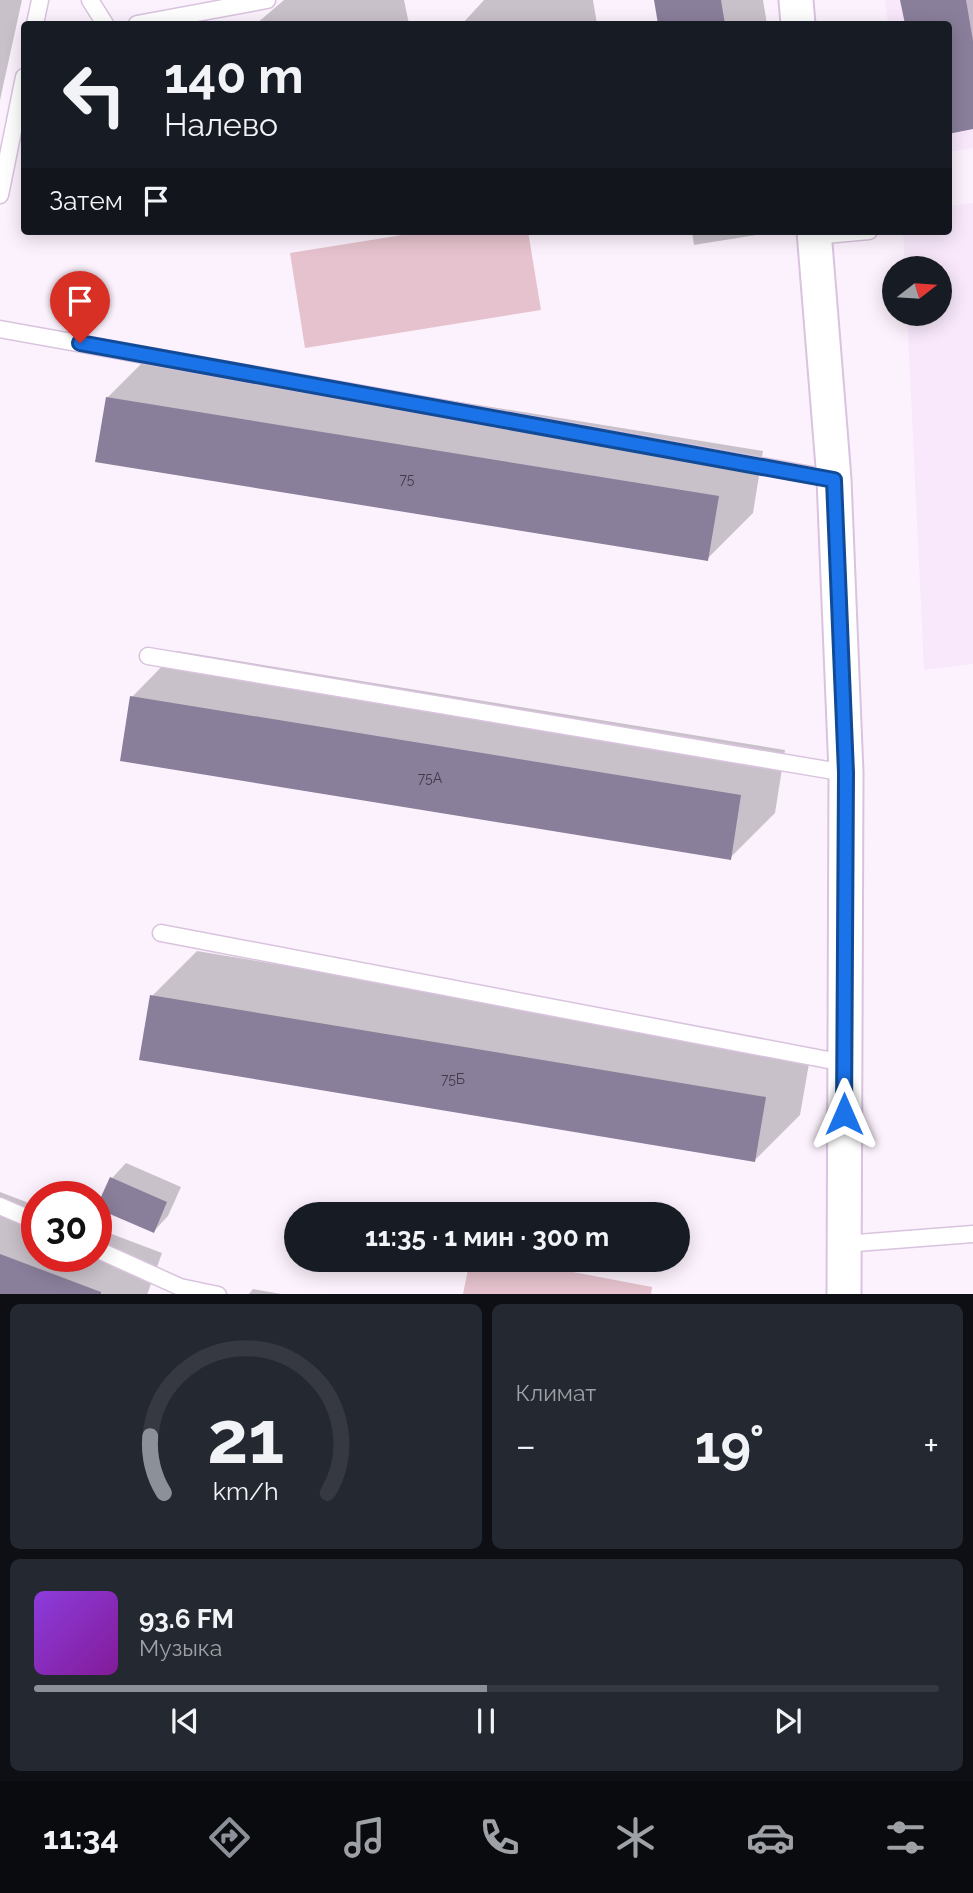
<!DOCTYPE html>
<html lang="ru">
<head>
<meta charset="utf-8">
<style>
	:root { --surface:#171b24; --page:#242831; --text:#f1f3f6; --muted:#9ea1a6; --line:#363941; --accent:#8c9099 }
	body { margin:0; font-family:Raleway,sans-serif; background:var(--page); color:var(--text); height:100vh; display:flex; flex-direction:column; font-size:26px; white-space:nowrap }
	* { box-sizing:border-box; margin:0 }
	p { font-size:23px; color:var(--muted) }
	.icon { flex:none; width:38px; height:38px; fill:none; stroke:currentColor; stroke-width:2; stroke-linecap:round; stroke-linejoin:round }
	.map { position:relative; height:1294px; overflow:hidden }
	.side { display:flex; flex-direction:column; gap:10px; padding:10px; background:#0d0f14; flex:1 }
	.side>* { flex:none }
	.top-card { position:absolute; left:21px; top:21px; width:931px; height:214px; border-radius:7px; box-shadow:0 4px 18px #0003; background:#171b24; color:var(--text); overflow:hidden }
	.needle { width:46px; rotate:73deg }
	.buttons { position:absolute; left:882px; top:256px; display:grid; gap:14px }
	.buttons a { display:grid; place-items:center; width:70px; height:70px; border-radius:50%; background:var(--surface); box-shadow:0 4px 18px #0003; font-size:35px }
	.speed { position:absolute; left:21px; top:1181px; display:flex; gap:14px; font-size:35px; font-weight:700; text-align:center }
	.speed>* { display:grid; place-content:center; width:91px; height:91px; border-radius:50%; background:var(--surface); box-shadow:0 4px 18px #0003; line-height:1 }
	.speed .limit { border:10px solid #d22; background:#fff; color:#111 }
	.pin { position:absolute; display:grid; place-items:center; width:60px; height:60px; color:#fff; margin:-72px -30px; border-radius:50% 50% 50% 0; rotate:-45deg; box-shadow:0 0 7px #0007 }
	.pin .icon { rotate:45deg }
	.me { position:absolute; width:77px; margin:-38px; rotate:0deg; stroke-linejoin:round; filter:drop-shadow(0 0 5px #0008) }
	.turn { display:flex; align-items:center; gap:24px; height:147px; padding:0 28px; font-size:32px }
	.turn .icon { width:91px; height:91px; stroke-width:2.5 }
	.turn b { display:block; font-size:49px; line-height:60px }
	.then { display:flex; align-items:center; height:66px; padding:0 28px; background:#0003; gap:14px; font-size:26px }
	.big { font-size:52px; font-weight:700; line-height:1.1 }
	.side .widget { flex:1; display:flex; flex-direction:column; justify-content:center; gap:10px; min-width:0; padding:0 24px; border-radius:10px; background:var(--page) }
	.side .dial { align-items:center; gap:0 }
	.dial svg { height:182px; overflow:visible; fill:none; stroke:var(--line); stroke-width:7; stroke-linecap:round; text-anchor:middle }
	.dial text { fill:var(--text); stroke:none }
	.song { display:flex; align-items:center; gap:21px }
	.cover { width:84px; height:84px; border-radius:10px; background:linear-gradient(135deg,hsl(270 70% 55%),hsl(290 70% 35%)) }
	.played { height:7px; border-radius:4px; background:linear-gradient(90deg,var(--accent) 50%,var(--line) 50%) }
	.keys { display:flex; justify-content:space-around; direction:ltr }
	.heat { display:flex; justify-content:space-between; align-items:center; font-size:38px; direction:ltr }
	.side .tiles { flex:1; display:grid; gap:10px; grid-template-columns:1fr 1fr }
	.widget:last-child { grid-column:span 2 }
	.trip { position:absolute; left:284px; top:1202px; width:406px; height:70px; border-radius:35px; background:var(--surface); box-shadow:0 4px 18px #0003; font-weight:700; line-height:70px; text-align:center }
	.tabs { display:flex; height:112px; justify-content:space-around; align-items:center; background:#090b0e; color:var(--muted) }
	.tabs .icon { width:49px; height:49px }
	.tabs .current { color:var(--accent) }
	.tabs b { font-size:32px; color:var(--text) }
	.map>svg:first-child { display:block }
	.built { fill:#f9e8fc }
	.green { fill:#e5c2cd }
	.shadow { fill:#0003 }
	.building { fill:#8a7f9b }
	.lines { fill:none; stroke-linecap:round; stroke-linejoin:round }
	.service-casing { stroke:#d9c3de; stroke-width:19 }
	.minor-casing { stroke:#d9c3de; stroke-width:37 }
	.service { stroke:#fff; stroke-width:16 }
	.minor { stroke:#fff; stroke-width:33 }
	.route-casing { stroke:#114b97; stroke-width:18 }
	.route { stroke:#1a73e8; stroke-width:12 }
	.labels { text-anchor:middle; stroke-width:6; stroke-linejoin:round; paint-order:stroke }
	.number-label { font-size:14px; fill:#443b49 }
</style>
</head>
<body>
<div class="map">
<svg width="973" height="1295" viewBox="0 0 973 1295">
	<rect width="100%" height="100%" fill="#fcf2fd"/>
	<!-- built -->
	<g class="built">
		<path d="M 885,0 L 973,0 L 973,148 L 949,152 L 948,24 L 888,24 Z"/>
		<path d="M 973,203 L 973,664 L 924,670 L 907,313 L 940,313 L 940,268 L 905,268 L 903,231 L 948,231 L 949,206 Z"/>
	</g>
	<!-- green -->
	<g class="green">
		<path d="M 427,231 L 528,231 L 541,310 L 305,348 L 290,253 Z"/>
		<path d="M 470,1260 L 510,1260 L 652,1287 L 651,1295 L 463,1294 Z"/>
	</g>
	<!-- shadow -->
	<g class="shadow">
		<path d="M 0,0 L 22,0 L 0,100 Z"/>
		<path d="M 284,0 L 404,0 L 409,24 L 256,24 Z"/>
		<path d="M 484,0 L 593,0 L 597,24 L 462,24 Z"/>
		<path d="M 656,0 L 763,0 L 767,24 L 660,24 Z"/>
		<path d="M 902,0 L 973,0 L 973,128 L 948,24 L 906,24 Z"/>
		<path d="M 692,231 L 761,231 L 756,235 L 694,245 Z"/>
		<path d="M 153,352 L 763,451 L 753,513 L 707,559 L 107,398 Z"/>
		<path d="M 177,651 L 785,750 L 775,813 L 730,858 L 132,697 Z"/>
		<path d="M 197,951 L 811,1052 L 800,1115 L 755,1160 L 152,996 Z"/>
		<path d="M 126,1163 L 181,1187 L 168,1216 L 154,1231 L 99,1207 L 112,1178 Z"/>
		<path d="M 0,1192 L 37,1206 L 37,1256 L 96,1256 L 96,1228 L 162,1253 L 147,1295 L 0,1295 Z"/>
		<path d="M 253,1289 L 287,1295 L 248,1295 Z"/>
	</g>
	<!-- building -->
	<g class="building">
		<path d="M 654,0 L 721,0 L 725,24 L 658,24 Z"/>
		<path d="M 900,0 L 966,0 L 973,41 L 973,129 L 948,134 L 948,24 L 905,24 Z"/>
		<path d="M 106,397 L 719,496 L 708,561 L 95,462 Z"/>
		<path d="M 130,696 L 741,795 L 731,860 L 120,761 Z"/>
		<path d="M 150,995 L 766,1097 L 755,1162 L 139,1060 Z"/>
		<path d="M 110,1177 L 167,1202 L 154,1233 L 96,1208 Z"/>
		<path d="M 0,1254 L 101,1292 L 101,1294 L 0,1294 Z"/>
	</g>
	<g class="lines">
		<!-- service casing -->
		<g class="service-casing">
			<g id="service">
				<path d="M 90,0 L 105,24"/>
				<path d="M 35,24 L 40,0"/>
				<path d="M 137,24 L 267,0"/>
				<path d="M 0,195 L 24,77"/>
				<path d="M 814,236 L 869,231"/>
				<path d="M 0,329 L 834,479"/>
				<path d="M 148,656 L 846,773"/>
				<path d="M 161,933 L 844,1063"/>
				<path d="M 0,1206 L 37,1222"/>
				<path d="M 844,1244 L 973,1234"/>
				<path d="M 96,1249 L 180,1287 L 218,1295"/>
			</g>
		</g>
		<!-- minor casing -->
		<g class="minor-casing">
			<g id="minor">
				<path d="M 796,0 L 798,24"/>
				<path d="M 814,231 L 834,479 L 846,773 L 844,1295"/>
			</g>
		</g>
		<!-- service -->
		<use href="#service" class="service"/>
		<!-- minor -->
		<use href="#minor" class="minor"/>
	</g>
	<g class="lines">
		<!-- route casing -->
		<g class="route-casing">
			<path id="route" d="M 80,343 L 834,480 L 846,773 L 844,1114"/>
		</g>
		<!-- route -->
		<use href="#route" class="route"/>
	</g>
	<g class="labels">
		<!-- number labels -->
		<g class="number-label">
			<text x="407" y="484">75</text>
			<text x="430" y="783">75А</text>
			<text x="453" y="1084">75Б</text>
		</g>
	</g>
</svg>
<div class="buttons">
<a><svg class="needle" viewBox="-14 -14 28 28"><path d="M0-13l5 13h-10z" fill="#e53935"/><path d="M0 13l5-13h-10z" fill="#9ea1a6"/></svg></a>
</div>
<div class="speed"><div class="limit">30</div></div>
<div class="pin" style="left:80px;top:343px;background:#d93025"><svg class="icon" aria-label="arrive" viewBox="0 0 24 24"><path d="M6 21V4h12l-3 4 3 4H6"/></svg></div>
<svg class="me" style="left:844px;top:1114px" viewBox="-20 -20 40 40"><path d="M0-17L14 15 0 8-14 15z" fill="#1a73e8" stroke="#fff" stroke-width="4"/></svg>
<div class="trip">11:35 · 1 мин · 300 m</div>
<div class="top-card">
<div class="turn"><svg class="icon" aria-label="left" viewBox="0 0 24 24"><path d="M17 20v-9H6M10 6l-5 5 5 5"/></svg><div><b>140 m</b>Налево</div></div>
<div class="then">Затем<svg class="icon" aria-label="arrive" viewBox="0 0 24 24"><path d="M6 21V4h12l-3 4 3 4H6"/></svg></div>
</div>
</div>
<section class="side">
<div class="tiles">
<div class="widget dial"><svg viewBox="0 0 100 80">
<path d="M14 69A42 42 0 1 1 86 69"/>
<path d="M14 69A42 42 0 0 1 8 44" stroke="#8c9099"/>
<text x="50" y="56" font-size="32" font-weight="700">21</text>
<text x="50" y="72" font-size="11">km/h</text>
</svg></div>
<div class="widget"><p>Климат</p>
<div class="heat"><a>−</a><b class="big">19°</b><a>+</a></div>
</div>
<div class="widget">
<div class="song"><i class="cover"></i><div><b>93.6 FM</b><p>Музыка</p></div></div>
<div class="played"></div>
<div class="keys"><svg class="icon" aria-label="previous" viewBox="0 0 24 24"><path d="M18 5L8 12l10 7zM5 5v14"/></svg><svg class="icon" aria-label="pause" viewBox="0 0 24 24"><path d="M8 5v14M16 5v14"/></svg><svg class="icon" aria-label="next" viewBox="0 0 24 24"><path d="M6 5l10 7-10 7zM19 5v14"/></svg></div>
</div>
</div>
</section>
<nav class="tabs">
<b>11:34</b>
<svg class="icon current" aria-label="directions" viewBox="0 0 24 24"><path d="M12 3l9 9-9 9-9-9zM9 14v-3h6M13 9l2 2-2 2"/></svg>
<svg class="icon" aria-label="music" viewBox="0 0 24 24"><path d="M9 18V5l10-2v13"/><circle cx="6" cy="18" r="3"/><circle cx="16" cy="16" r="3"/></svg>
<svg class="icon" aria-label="phone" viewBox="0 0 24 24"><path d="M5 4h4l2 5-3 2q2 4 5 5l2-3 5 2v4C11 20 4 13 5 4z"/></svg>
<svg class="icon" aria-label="climate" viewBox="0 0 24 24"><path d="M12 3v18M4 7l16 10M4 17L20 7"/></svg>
<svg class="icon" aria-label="car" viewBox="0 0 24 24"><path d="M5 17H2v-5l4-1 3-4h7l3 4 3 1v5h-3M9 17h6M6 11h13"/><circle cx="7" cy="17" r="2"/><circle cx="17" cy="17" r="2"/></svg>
<svg class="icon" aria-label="filters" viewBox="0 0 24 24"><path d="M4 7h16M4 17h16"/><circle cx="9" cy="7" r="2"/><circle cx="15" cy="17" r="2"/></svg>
</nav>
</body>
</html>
